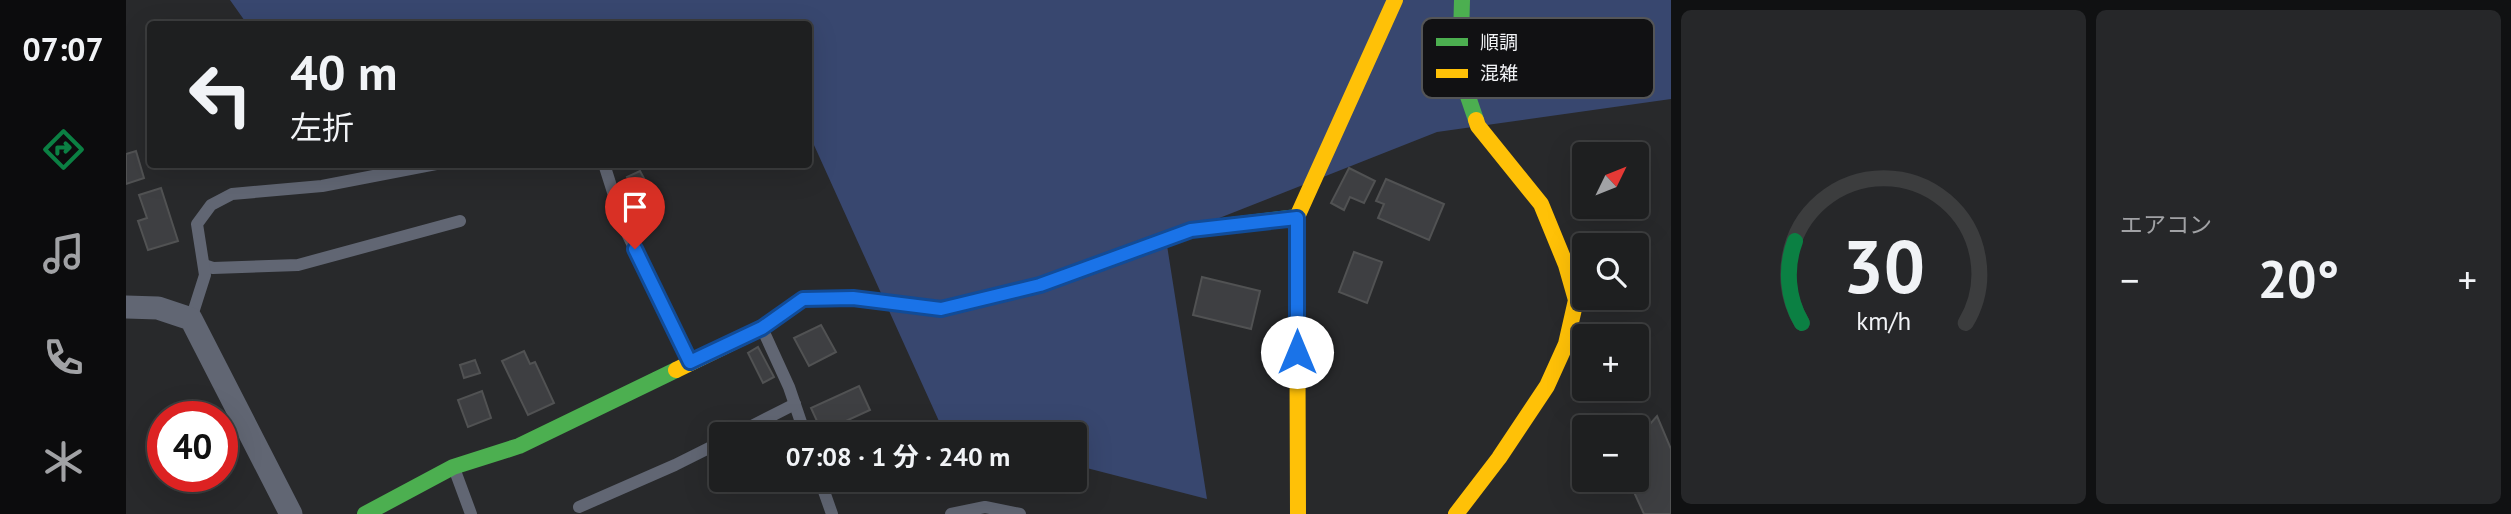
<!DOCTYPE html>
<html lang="ja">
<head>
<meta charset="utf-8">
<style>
	:root { --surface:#1e1f20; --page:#262729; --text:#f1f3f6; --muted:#a1a2a5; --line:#3c3d3e; --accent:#0b8043 }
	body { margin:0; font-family:"PT Sans","Noto Sans JP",sans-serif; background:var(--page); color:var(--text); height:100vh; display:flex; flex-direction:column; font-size:26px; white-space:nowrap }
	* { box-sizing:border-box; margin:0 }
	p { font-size:23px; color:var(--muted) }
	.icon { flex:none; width:38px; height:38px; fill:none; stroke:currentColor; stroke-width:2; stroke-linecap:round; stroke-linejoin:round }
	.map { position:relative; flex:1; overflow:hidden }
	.panel { display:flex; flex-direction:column; gap:10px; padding:10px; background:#101112; width:840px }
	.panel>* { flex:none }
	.banner { position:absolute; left:21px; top:21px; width:665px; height:147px; border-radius:7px; box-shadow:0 7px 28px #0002,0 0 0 2px var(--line); background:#1e1f20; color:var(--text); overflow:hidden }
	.needle { width:46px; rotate:47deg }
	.controls { position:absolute; left:1446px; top:142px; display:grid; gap:14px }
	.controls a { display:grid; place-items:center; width:77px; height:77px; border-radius:7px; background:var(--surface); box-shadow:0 7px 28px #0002,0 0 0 2px var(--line); font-size:35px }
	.speed { position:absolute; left:21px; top:401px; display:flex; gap:14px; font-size:35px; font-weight:700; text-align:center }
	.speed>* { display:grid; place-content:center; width:91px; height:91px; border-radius:50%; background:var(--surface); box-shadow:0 7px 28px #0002,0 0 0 2px var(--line); line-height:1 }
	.speed .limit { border:10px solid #d22; background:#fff; color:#111 }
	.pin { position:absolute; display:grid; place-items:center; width:60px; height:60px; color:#fff; margin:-72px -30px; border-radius:50% 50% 50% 0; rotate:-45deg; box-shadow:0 0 7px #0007 }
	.pin .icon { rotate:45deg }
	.me { position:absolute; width:77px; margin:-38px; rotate:0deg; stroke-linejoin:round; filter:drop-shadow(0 0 5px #0008) }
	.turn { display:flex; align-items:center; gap:24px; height:147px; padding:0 28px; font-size:32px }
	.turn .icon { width:91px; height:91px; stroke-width:2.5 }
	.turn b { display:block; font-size:49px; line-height:60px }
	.big { font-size:52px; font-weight:700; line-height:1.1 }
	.panel .tile { flex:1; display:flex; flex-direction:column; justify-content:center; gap:10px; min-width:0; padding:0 24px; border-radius:10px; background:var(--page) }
	.panel .dial { align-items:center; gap:0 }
	.dial svg { height:182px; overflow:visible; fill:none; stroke:var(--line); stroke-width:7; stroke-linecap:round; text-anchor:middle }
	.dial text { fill:var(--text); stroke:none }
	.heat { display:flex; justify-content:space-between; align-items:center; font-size:38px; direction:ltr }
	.panel .tiles { flex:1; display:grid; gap:10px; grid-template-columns:repeat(2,1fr) }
	.trip { position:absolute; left:583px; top:422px; width:378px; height:70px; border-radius:7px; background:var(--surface); box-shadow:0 7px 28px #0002,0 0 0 2px var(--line); font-weight:700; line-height:70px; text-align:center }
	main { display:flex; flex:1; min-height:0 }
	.dock { display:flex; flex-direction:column; width:126px; justify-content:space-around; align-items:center; background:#0c0c0d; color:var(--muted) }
	.dock .icon { width:49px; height:49px }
	.dock .active { color:var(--accent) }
	.dock b { font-size:32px; color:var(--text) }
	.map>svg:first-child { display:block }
	.green { fill:#38476f }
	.building { fill:#3e3f42; stroke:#515253; stroke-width:2 }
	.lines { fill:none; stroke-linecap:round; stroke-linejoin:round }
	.lane { stroke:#616673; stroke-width:12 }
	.street { stroke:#616673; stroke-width:23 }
	.fast { stroke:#4caf50; stroke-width:16 }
	.slow { stroke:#ffc107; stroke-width:16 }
	.route-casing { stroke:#114b97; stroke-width:18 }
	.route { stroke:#1a73e8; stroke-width:12 }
	.key { fill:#111113; stroke:#545557; stroke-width:2 }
	.key-label { font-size:19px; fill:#f2f3f6 }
</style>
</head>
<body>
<main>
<nav class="dock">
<b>07:07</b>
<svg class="icon active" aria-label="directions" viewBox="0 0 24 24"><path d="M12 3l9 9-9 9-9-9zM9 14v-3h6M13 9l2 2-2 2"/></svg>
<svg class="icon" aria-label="music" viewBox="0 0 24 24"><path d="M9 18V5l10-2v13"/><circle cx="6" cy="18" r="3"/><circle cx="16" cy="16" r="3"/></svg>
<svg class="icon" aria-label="phone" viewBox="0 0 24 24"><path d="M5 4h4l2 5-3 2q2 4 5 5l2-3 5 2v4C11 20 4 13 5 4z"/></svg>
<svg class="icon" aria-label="climate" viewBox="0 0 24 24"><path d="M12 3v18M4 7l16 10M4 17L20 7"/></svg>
</nav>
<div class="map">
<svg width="1545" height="514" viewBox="0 0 1545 514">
	<rect width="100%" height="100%" fill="#28292b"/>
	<!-- green -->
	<path class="green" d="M 104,0 L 1545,0 L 1545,99 L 1311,132 L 1040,239 L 1081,499 L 949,465 L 948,434 L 831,434 L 817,430 L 683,134 L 682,24 L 121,24 Z"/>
	<!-- building -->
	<g class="building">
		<path d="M 10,151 L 18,178 L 0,184 L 0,154 Z"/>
		<path d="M 1223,168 L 1249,181 L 1238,203 L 1224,197 L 1218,210 L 1205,203 Z"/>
		<path d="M 514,171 L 520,182 L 506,188 L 501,177 Z"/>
		<path d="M 1260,179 L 1318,204 L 1303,240 L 1252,218 L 1258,204 L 1250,201 Z"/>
		<path d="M 35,188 L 52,241 L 22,250 L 12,221 L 21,218 L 13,195 Z"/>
		<path d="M 523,192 L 533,210 L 517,218 L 508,199 Z"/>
		<path d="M 1228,252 L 1256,262 L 1241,303 L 1213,292 Z"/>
		<path d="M 1076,277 L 1134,291 L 1125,329 L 1067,315 Z"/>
		<path d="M 695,325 L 710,352 L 683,366 L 668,338 Z"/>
		<path d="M 632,347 L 648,377 L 637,383 L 622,353 Z"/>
		<path d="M 398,351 L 404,364 L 409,362 L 428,403 L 402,415 L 376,361 Z"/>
		<path d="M 349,360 L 354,373 L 338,378 L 334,365 Z"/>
		<path d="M 733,386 L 744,410 L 696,432 L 685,408 Z"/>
		<path d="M 356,391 L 365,418 L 342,427 L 332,400 Z"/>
		<path d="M 1531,416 L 1545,449 L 1545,514 L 1518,514 L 1507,490 L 1516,488 L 1510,477 L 1510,440 Z"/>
	</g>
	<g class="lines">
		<!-- lane -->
		<g class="lane">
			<path d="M 478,164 L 498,227 L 564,362"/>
			<path d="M 78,265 L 87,268 L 172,265 L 334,221"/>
			<path d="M 65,319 L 79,275 L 71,224 L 85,205 L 106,194 L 196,186 L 310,164"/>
			<path d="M 636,328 L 663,387 L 679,434"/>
			<path d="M 610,434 L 669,404"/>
			<path d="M 328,468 L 345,514"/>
			<path d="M 694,480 L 706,514"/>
			<path d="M 453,507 L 549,465 L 595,442"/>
			<path d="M 825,514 L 859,507 L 894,514"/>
		</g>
		<!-- street -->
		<path class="street" d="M 0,307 L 32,308 L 65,319 L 165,514"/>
		<!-- fast -->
		<g class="fast">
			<path d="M 1336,0 L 1334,73 L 1350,120"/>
			<path d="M 881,293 L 914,285 L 1065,230 L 1171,217"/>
			<path d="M 239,514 L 327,467 L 393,446 L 550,370"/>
		</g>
		<!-- slow -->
		<g class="slow">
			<path d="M 550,370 L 636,328 L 677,299 L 727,298 L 815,309 L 881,293"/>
			<path d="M 1172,514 L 1171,217 L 1269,0"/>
			<path d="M 1330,514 L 1373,458 L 1421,386 L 1440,344 L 1450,300 L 1440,265 L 1415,204 L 1352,126 L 1350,120"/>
		</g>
	</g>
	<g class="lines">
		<!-- route casing -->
		<g class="route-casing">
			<path id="route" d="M 509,249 L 564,362 L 636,328 L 677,299 L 727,298 L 815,309 L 914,285 L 1065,230 L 1171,218 L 1171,352"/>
		</g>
		<!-- route -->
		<use href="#route" class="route"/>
	</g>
	<!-- legend -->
	<rect x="1296" y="18" width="232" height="80" rx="10" class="key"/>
	<rect x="1310" y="38" width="32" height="8" fill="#4caf50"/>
	<rect x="1310" y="69" width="32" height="9" fill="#ffc107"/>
	<g class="key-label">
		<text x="1354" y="49">順調</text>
		<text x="1354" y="80">混雑</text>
	</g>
</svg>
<div class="controls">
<a><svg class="needle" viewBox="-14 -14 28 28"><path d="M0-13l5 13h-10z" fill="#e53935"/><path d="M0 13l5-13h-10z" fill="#a1a2a5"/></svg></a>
<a><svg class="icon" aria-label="search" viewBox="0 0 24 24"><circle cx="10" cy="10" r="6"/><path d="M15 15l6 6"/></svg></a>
<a>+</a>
<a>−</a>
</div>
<div class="speed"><div class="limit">40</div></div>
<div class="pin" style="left:509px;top:249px;background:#d93025"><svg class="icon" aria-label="arrive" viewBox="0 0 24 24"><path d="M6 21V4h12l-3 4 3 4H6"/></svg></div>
<svg class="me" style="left:1171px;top:352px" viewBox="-20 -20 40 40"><circle r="19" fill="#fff"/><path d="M0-13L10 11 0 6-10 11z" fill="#1a73e8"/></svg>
<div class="trip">07:08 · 1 分 · 240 m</div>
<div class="banner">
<div class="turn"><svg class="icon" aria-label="left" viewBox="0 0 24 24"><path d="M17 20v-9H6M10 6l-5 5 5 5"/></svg><div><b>40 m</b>左折</div></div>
</div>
</div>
<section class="panel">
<div class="tiles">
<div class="tile dial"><svg viewBox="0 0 100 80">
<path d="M14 69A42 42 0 1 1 86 69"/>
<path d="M14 69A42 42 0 0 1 11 33" stroke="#0b8043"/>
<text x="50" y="56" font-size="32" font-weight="700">30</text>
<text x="50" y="72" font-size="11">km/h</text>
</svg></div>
<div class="tile"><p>エアコン</p>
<div class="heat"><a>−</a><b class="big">20°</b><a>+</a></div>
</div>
</div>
</section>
</main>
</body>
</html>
